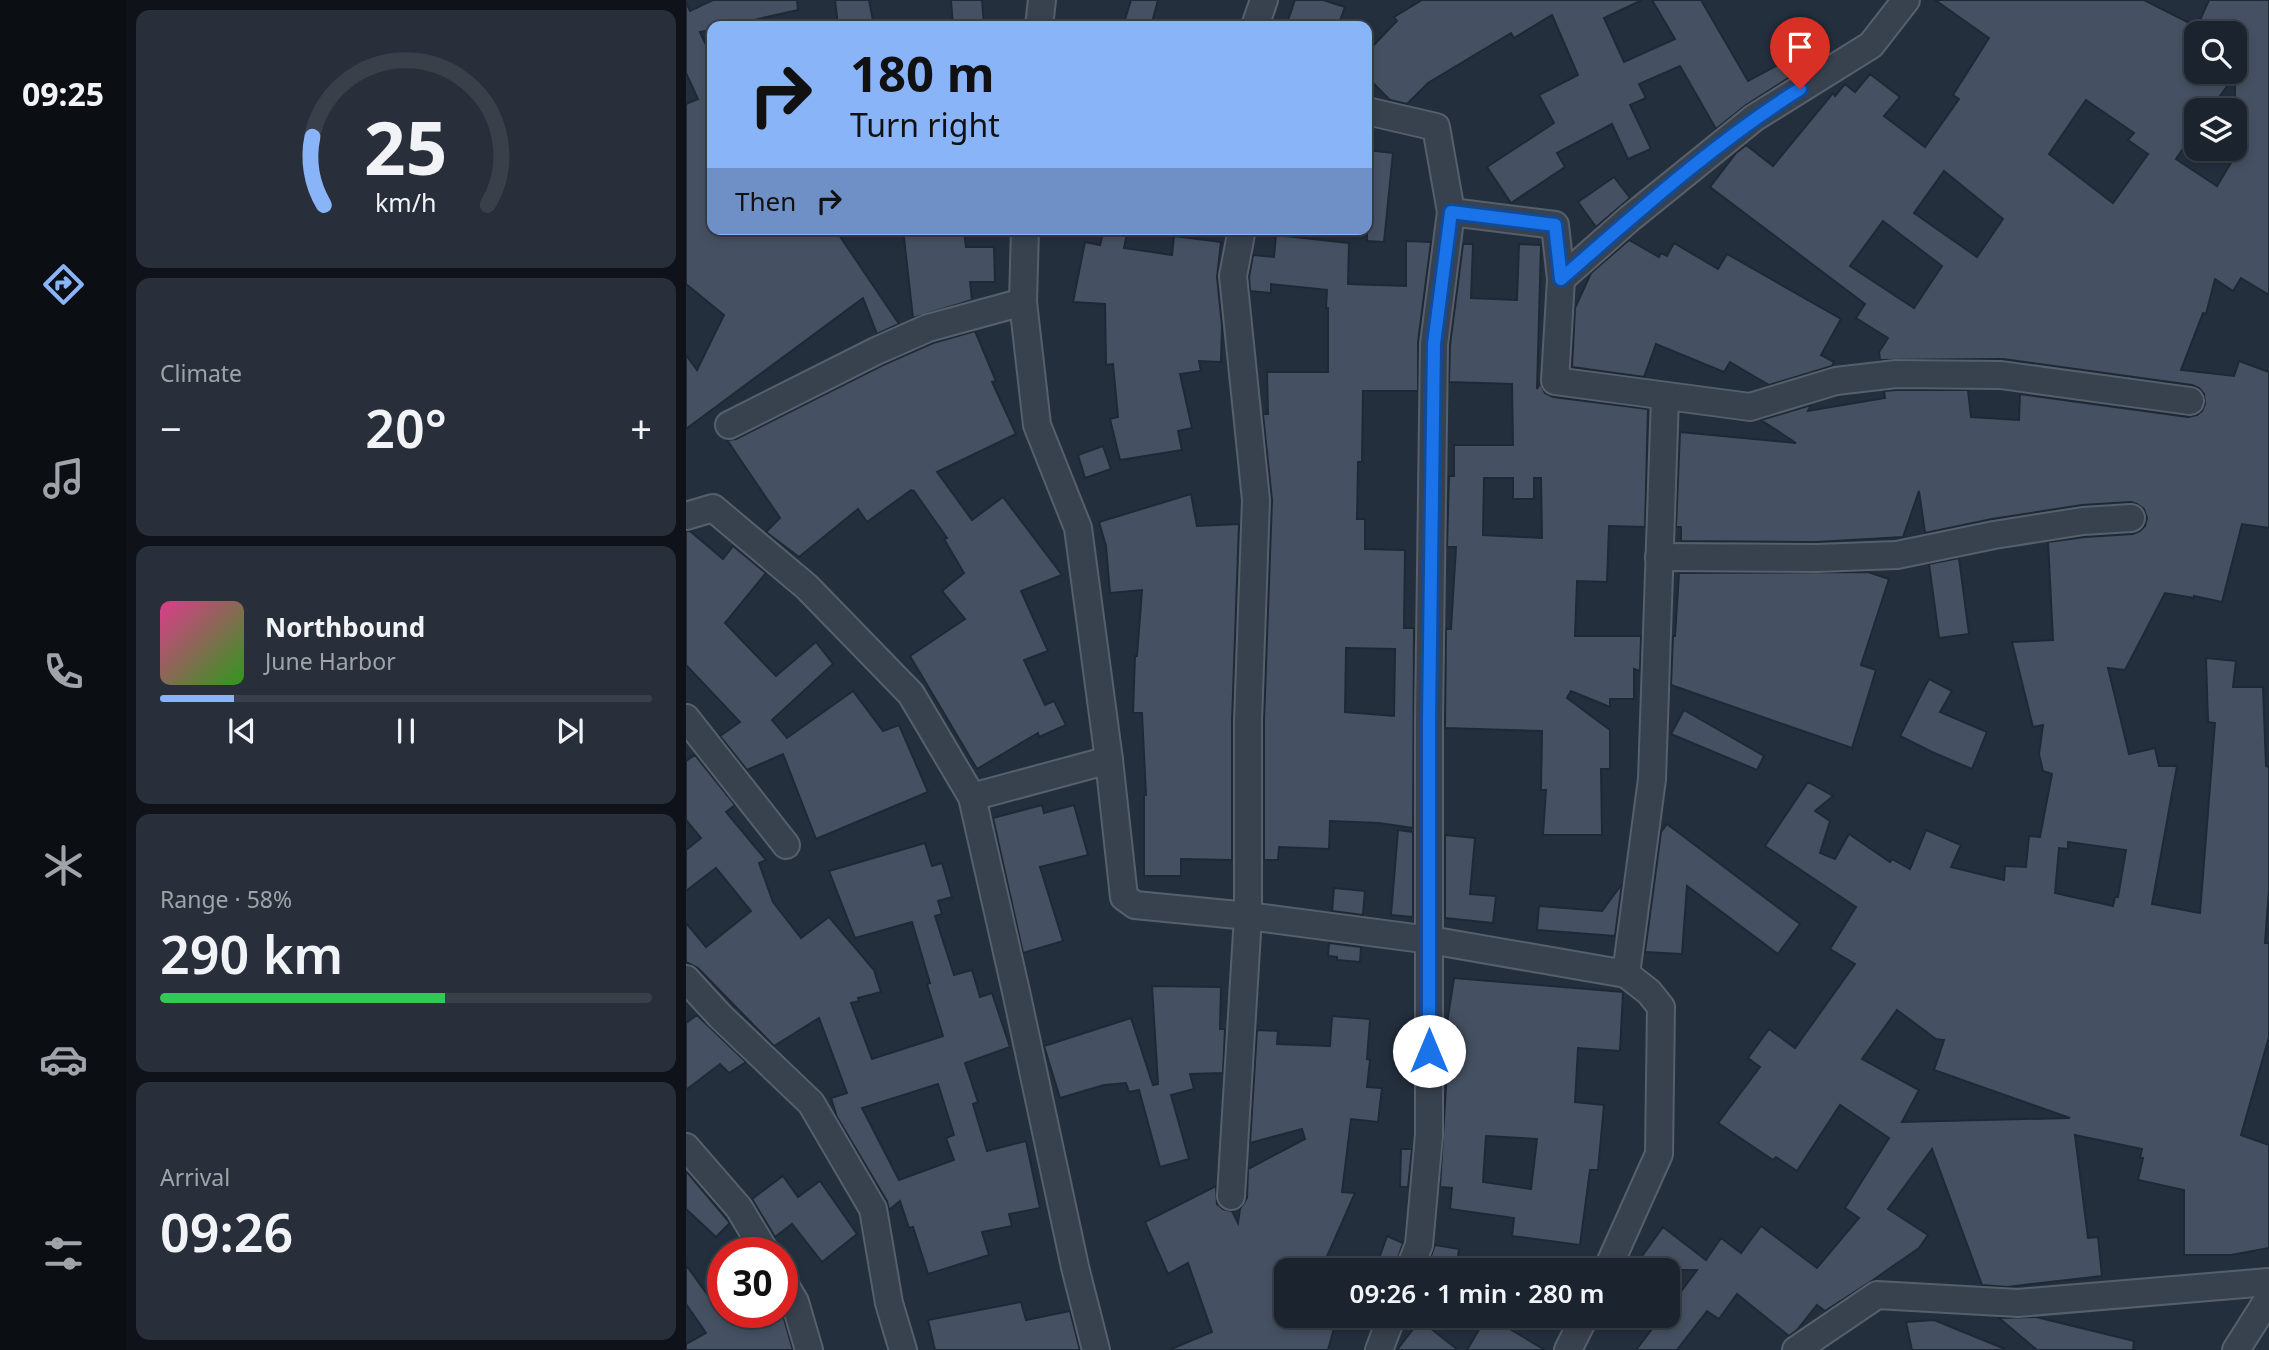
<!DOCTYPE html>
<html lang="en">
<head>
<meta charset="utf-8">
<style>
	:root { --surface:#1b232e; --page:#282f3a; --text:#f1f3f6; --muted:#a0a4aa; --line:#39404a; --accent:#8ab4f8 }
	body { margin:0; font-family:"Noto Sans",sans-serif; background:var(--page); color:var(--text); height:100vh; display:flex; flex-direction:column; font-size:26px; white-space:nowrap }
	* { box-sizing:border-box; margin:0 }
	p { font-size:23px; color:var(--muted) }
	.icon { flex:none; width:38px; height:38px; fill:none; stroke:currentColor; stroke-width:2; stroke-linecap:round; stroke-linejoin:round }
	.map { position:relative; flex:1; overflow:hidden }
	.side { display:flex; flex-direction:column; gap:10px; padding:10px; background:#0f1319; width:560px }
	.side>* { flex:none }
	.hud { position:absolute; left:21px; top:21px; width:665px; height:214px; border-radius:14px; box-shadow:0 4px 10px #0003,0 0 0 2px var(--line); background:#8ab4f8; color:#111; overflow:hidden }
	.controls { position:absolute; left:1498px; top:21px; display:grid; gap:14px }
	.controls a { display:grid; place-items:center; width:63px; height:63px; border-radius:14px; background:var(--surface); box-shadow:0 4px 10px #0003,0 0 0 2px var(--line); font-size:35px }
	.speed { position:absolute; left:21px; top:1237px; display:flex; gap:14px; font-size:35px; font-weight:700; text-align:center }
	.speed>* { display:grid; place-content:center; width:91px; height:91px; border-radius:50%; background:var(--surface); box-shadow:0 4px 10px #0003,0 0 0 2px var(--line); line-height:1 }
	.speed .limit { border:10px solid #d22; background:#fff; color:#111 }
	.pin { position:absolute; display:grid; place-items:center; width:60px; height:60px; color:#fff; margin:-72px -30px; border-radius:50% 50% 50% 0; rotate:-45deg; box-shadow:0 0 7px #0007 }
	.pin .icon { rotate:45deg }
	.me { position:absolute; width:77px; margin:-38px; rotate:0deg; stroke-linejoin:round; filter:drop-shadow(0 0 5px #0008) }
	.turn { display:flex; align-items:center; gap:24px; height:147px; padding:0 28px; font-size:32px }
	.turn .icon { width:91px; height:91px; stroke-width:2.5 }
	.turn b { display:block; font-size:49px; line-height:60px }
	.then { display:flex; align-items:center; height:66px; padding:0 28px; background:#0003; gap:14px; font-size:26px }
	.big { font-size:52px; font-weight:600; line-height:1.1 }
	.side .widget { flex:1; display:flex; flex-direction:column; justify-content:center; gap:10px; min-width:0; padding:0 24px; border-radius:14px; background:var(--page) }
	.side .dial { align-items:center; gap:0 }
	.dial svg { height:182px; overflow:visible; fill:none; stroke:var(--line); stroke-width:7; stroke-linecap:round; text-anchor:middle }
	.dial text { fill:var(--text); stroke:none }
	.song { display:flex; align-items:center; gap:21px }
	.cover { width:84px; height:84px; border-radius:10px; background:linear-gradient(135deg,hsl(330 70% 55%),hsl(110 70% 35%)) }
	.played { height:7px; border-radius:4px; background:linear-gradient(90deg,var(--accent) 15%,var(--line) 15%) }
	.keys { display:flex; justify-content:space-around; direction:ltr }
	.heat { display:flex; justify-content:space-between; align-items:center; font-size:38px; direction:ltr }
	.charge { height:10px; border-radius:5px; background:linear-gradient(90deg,#34c759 58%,var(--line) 0) }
	.trip { position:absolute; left:588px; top:1258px; width:406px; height:70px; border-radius:14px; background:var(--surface); box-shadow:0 4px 10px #0003,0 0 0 2px var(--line); font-weight:600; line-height:70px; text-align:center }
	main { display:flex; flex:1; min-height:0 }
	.menu { display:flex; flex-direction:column; width:126px; justify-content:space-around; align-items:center; background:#0b0e12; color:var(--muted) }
	.menu .icon { width:49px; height:49px }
	.menu .on { color:var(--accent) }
	.menu b { font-size:32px; color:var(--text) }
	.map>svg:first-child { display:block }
	.building { fill:#455162; stroke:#1f2835; stroke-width:2; fill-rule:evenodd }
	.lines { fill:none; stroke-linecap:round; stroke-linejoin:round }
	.street-casing { stroke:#565f6c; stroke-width:30 }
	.street { stroke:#38414e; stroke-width:26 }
	.route-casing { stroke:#114b97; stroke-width:18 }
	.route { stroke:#1a73e8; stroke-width:12 }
</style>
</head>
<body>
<main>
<nav class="menu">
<b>09:25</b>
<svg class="icon on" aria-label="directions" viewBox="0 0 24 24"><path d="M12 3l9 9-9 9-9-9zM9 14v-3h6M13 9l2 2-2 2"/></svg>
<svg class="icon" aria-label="music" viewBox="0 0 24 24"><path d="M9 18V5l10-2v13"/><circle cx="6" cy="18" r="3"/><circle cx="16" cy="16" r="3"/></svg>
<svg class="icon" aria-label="phone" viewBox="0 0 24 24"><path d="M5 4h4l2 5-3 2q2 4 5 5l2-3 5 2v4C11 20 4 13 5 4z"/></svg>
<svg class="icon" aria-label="climate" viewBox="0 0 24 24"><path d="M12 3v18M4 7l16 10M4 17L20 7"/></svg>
<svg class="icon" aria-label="car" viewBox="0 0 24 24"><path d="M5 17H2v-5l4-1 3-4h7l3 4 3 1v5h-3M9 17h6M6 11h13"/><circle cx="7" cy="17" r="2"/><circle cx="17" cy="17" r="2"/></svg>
<svg class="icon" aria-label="filters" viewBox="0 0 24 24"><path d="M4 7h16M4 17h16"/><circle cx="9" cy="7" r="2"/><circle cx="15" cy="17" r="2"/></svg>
</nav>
<section class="side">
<div class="widget dial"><svg viewBox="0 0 100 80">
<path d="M14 69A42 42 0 1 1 86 69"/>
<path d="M14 69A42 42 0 0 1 9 39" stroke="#8ab4f8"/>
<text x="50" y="56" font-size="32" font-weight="700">25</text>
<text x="50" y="72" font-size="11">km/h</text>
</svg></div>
<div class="widget"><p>Climate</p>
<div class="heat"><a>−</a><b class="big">20°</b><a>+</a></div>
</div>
<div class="widget">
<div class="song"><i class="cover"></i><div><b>Northbound</b><p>June Harbor</p></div></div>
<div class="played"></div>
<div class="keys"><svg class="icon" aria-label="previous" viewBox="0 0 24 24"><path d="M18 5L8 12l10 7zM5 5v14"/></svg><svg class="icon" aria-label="pause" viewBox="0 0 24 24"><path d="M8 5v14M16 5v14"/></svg><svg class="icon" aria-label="next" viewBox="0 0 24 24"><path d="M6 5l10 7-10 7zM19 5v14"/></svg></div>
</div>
<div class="widget"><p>Range · 58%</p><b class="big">290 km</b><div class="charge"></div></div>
<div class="widget"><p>Arrival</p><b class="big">09:26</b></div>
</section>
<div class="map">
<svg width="1583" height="1350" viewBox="0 0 1583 1350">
	<rect width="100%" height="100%" fill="#242f3e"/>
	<!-- building -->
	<g class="building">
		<path d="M 27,0 L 111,0 L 112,10 L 41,26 L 26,26 L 26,30 L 14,32 L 26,58 L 26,229 L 149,229 L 213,324 L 191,334 L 177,298 L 0,429 L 0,355 L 11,370 L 38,315 L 0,284 L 0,104 L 12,99 L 0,73 L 0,2 L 4,11 Z"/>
		<path d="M 149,0 L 183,0 L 188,26 L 152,26 Z"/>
		<path d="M 265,0 L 296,0 L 298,26 L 267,26 Z"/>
		<path d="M 445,0 L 472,0 L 465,26 L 437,26 Z"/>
		<path d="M 609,0 L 637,0 L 659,7 L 652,26 L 600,26 Z"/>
		<path d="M 736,0 L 956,0 L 918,18 L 938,62 L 989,39 L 966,0 L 1015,0 L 1062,81 L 1118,51 L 1126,63 L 1060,105 L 1030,129 L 994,66 L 953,84 L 960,98 L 944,105 L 965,149 L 942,159 L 926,124 L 871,153 L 879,167 L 825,203 L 801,167 L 868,123 L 853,95 L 892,75 L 866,15 L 828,38 L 825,33 L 742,83 L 721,104 L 704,100 L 681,77 L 681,52 L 711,21 L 708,17 Z"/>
		<path d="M 1249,0 L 1458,0 L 1511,27 L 1523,0 L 1583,0 L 1583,295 L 1555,278 L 1547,291 L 1529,279 L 1520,314 L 1517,313 L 1495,370 L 1548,376 L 1553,361 L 1583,372 L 1583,528 L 1556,524 L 1536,602 L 1508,596 L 1508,598 L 1479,593 L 1439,670 L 1422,668 L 1443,754 L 1469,748 L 1473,766 L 1491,766 L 1466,904 L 1514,913 L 1529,723 L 1522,722 L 1520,658 L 1550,661 L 1547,687 L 1577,687 L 1580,766 L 1583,767 L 1583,890 L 1579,943 L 1583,943 L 1583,1037 L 1555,1135 L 1583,1145 L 1583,1248 L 1545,1255 L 1498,1255 L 1498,1190 L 1452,1180 L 1457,1158 L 1454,1158 L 1456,1149 L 1389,1135 L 1402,1238 L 1412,1237 L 1416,1276 L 1321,1287 L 1296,1285 L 1246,1149 L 1202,1209 L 1242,1235 L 1233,1248 L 1187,1280 L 1139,1311 L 1131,1305 L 1111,1330 L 1103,1336 L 1051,1294 L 1033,1319 L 1021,1311 L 991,1350 L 950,1350 L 976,1316 L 982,1316 L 982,1309 L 1011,1270 L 946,1270 L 977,1227 L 1020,1260 L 1035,1238 L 1055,1253 L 1075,1226 L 1131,1268 L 1173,1218 L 1159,1208 L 1203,1138 L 1154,1105 L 1111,1171 L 1090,1157 L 1087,1160 L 1032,1123 L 1074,1067 L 1062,1058 L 1083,1029 L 1109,1048 L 1169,964 L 1144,949 L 1170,907 L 1079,846 L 1122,782 L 1147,796 L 1129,811 L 1144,821 L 1134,853 L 1149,859 L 1163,834 L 1204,862 L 1206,859 L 1224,869 L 1240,830 L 1275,845 L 1265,867 L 1318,880 L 1319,866 L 1340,867 L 1343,836 L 1354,837 L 1366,774 L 1357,771 L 1353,754 L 1357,725 L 1347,727 L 1326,642 L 1367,640 L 1362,542 L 1399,537 L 1447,534 L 1454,531 L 1459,526 L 1461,518 L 1458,509 L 1451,504 L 1445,502 L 1396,505 L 1306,519 L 1239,533 L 1233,491 L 1217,537 L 1131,542 L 995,541 L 995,527 L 990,527 L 994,432 L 1110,443 L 1075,420 L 1125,405 L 1122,411 L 1199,398 L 1198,391 L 1211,390 L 1282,390 L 1285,417 L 1333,420 L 1334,394 L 1502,417 L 1511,415 L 1516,411 L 1519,404 L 1518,394 L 1513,388 L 1506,385 L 1317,359 L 1194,360 L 1193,352 L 1202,338 L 1170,318 L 1179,304 L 1024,187 L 1050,153 L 1060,145 L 1087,166 L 1147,93 L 1149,96 L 1159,84 L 1169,92 L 1184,74 L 1214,97 L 1198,116 L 1239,147 L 1273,99 L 1267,95 L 1303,38 ZM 1510,33 L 1549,33 L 1549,72 L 1510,72 ZM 1549,75 L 1549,156 L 1531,186 L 1490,159 L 1510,130 L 1510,110 L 1524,110 ZM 1400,100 L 1448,133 L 1442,140 L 1462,154 L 1427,203 L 1363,154 ZM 1258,171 L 1317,219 L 1291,257 L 1228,213 ZM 1197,221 L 1256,266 L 1228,308 L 1164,266 ZM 1382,842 L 1440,850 L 1432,897 L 1429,897 L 1427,906 L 1369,893 L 1373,848 L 1382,849 ZM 1211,1010 L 1250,1039 L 1258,1040 L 1248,1070 L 1384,1118 L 1216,1122 L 1233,1090 L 1176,1059 Z"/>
		<path d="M 681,150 L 707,153 L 698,242 L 681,241 Z"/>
		<path d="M 928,177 L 944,198 L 910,227 L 892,202 Z"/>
		<path d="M 217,229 L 278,229 L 280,247 L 308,247 L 309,282 L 284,282 L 286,300 L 227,318 Z"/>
		<path d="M 418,229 L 442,229 L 438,248 L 486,255 L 488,236 L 535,242 L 531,277 L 536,326 L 535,362 L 513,361 L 515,371 L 494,374 L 506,428 L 492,431 L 496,450 L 434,460 L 424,419 L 432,417 L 427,364 L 420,365 L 419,304 L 387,302 L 399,242 L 414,245 Z"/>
		<path d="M 590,235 L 663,243 L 662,284 L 720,286 L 720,241 L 745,242 L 732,342 L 732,391 L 677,391 L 676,462 L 672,462 L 671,519 L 679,519 L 679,549 L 719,550 L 718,628 L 728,628 L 727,828 L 693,823 L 644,821 L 643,849 L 593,847 L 592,860 L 578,860 L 578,721 L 586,500 L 577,414 L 582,414 L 581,372 L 642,372 L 642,308 L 640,308 L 641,290 L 585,284 L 585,293 L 564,291 L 563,277 L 567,255 L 588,257 ZM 660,648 L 709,649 L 708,716 L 659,712 Z"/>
		<path d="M 943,240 L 973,257 L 975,253 L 981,256 L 988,243 L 1032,269 L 1041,254 L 1155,319 L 1135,355 L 1148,362 L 1146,366 L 1083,385 L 1044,362 L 1038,372 L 970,344 L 958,377 L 886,367 L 889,308 L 905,273 Z"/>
		<path d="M 777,244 L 787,244 L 785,298 L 831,300 L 833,244 L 855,245 L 851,389 L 854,383 L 859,393 L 867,397 L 962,409 L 959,527 L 923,526 L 921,582 L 891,581 L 889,636 L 955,636 L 954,671 L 948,669 L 948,699 L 924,699 L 924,707 L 885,691 L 881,698 L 924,730 L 924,769 L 915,769 L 916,835 L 857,835 L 860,790 L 855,790 L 856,731 L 759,728 L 760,629 L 765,629 L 770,547 L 761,547 L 763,476 L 768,476 L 768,445 L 827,445 L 826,384 L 763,382 L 764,345 ZM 798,478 L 827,478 L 827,499 L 848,499 L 848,478 L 855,478 L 856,538 L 797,535 Z"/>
		<path d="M 289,331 L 310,381 L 306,382 L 330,434 L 251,472 L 286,520 L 317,497 L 376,575 L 335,591 L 362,651 L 338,660 L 359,705 L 368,701 L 380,725 L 353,737 L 352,733 L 291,769 L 224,656 L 279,619 L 256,591 L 278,573 L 258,539 L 261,538 L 228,491 L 225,490 L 181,522 L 172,509 L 113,557 L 80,532 L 94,518 L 41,440 L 50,439 L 197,365 L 247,343 Z"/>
		<path d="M 417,446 L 425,469 L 399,478 L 392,455 Z"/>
		<path d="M 505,494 L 511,526 L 553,524 L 546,721 L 546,860 L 495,859 L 495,876 L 458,876 L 458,795 L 460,795 L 456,713 L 447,713 L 449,656 L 451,656 L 456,590 L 424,593 L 420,546 L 413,522 Z"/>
		<path d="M 0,531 L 4,531 L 37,559 L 47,546 L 80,573 L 39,623 L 90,676 L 130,642 L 147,664 L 86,720 L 101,738 L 167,691 L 197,731 L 213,725 L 242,792 L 130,839 L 97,754 L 61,770 L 34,736 L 54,722 L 0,665 Z"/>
		<path d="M 1273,558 L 1283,634 L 1253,638 L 1243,564 Z"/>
		<path d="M 1182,572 L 1203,579 L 1175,665 L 1190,670 L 1166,748 L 985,685 L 987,636 L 989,636 L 993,573 Z"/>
		<path d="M 1243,679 L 1266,691 L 1254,712 L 1301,732 L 1286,769 L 1246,752 L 1214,736 Z"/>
		<path d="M 998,710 L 1078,756 L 1071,770 L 985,734 Z"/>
		<path d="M 9,755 L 49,805 L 40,812 L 80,860 L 73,863 L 87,902 L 115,938 L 143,917 L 188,970 L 195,992 L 172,998 L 173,1001 L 165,1003 L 186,1059 L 257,1036 L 241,984 L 244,983 L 226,922 L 169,938 L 143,871 L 239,843 L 246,866 L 256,863 L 266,897 L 252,901 L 256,914 L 249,916 L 268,975 L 286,970 L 294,997 L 306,993 L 324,1047 L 279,1063 L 292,1102 L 287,1104 L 301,1151 L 340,1141 L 354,1208 L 323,1214 L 326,1226 L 296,1232 L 303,1255 L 242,1274 L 227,1227 L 223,1228 L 214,1201 L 203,1210 L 201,1201 L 151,1117 L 145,1098 L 161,1093 L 133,1018 L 88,1046 L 12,968 L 0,962 L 0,923 L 20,947 L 65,911 L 30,868 L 0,891 L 0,850 L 15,838 L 0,820 L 0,761 ZM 252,1084 L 268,1135 L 260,1138 L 268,1160 L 213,1180 L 176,1108 Z"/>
		<path d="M 356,805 L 358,813 L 388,805 L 402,855 L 354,867 L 377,941 L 337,953 L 307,818 Z"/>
		<path d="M 981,824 L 1114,924 L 1092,954 L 1001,886 L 996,954 L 959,952 L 975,832 Z"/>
		<path d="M 712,830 L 727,832 L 727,917 L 705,915 Z"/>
		<path d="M 759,835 L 789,838 L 784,894 L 810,896 L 807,923 L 759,918 Z"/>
		<path d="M 936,884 L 929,936 L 851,930 L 853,906 L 916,911 Z"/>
		<path d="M 648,888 L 679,891 L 677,915 L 646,911 Z"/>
		<path d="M 643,943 L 675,947 L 674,962 L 651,960 L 651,957 L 642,956 Z"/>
		<path d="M 768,978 L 937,992 L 934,1051 L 892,1048 L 889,1102 L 918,1105 L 912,1170 L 904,1170 L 894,1245 L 826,1236 L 828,1218 L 764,1209 L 766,1188 L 754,1187 L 763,1036 L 759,1036 ZM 800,1136 L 851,1139 L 845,1189 L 797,1182 Z"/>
		<path d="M 466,986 L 535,987 L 534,1029 L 539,1029 L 537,1073 L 504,1074 L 508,1089 L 485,1095 L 503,1159 L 474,1167 L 453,1090 L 443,1092 L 440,1083 L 418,1085 L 374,1098 L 358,1046 L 445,1018 L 467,1085 L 472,1084 Z"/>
		<path d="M 11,1015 L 60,1062 L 43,1073 L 34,1064 L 0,1090 L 0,1023 Z"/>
		<path d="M 646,1016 L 684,1019 L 681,1059 L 684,1060 L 681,1087 L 696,1088 L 692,1122 L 665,1119 L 656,1192 L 669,1193 L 635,1270 L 600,1270 L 600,1316 L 631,1316 L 650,1321 L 642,1350 L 483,1350 L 526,1332 L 502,1263 L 482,1274 L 459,1222 L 530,1186 L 531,1204 L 537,1209 L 546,1211 L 552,1223 L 554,1209 L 561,1198 L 562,1169 L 619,1139 L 616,1129 L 564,1143 L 571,1030 L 592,1031 L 591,1044 L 644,1046 Z"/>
		<path d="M 715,1149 L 726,1149 L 722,1187 L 714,1187 Z"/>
		<path d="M 0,1171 L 44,1223 L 30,1237 L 0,1209 Z"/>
		<path d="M 97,1176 L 112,1197 L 134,1181 L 171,1234 L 136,1262 L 106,1224 L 89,1237 L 66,1199 Z"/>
		<path d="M 701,1236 L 717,1243 L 708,1270 L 689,1270 Z"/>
		<path d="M 749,1245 L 773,1249 L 771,1264 L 783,1270 L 740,1270 Z"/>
		<path d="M 0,1265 L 34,1312 L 96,1312 L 107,1350 L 0,1350 L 0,1344 L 20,1333 L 0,1304 Z"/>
		<path d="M 335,1302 L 340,1320 L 384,1311 L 394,1350 L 249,1350 L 242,1320 Z"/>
		<path d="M 801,1316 L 802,1316 L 859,1350 L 781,1350 Z"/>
		<path d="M 1350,1317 L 1448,1341 L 1447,1350 L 1351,1350 L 1313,1318 Z"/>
		<path d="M 734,1320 L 772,1350 L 711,1350 Z"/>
		<path d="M 1248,1320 L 1319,1349 L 1319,1350 L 1226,1350 L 1220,1322 Z"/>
	</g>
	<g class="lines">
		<!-- street casing -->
		<g class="street-casing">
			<g id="street">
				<path d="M 353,26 L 356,0"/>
				<path d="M 569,26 L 578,0"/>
				<path d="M 681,111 L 750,127 L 765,212 L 869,225 L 875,279 L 869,381 L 1064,407 L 1150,381 L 1210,374 L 1315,375 L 1504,401"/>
				<path d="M 339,229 L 337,302 L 351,425 L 392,528 L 423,760 L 438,897 L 449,905 L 562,916 L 744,940 L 940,974 L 963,992 L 975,1007 L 973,1154 L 921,1270"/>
				<path d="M 875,279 L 943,219 L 1068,118 L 1185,45 L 1220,0"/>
				<path d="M 43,425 L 190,351 L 242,328 L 337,302"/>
				<path d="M 0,516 L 27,508 L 121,587 L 225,694 L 286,797 L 331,996 L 389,1267 L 410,1350"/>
				<path d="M 973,557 L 1131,558 L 1211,555 L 1308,535 L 1397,521 L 1445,518"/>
				<path d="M 0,718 L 100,845"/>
				<path d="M 286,797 L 423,760"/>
				<path d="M 940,974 L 966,779 L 979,397"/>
				<path d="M 0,979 L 34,1016 L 125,1103 L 187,1209 L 203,1303 L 217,1350"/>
				<path d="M 0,1147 L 53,1208 L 80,1253"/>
				<path d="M 545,1196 L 562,916 L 562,721 L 570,500 L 547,276 L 556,229"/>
				<path d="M 723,1270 L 733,1245 L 743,1135 L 743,720 L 748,344 L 765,212"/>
				<path d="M 96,1280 L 109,1302 L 123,1350"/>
				<path d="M 693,1350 L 706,1316"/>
				<path d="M 882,1350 L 899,1316"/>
				<path d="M 1110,1350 L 1191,1295 L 1332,1303 L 1583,1282"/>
				<path d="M 1550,1350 L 1583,1298"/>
			</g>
		</g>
		<!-- street -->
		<use href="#street" class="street"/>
	</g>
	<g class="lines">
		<!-- route casing -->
		<g class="route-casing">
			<path id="route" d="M 743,1051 L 743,720 L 748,344 L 765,212 L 869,225 L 875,279 C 952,212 1028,143 1114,89"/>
		</g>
		<!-- route -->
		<use href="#route" class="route"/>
	</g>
</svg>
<div class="controls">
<a><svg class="icon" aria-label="search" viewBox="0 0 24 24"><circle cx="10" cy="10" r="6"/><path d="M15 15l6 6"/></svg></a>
<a><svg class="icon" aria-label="layers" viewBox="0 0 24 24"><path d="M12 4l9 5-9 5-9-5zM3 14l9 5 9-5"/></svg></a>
</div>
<div class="speed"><div class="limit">30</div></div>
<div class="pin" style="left:1114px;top:89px;background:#d93025"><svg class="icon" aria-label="arrive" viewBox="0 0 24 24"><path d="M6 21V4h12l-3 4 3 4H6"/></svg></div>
<svg class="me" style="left:743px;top:1051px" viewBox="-20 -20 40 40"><circle r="19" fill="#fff"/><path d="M0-13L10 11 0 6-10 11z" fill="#1a73e8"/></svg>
<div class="trip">09:26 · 1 min · 280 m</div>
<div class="hud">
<div class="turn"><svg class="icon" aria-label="right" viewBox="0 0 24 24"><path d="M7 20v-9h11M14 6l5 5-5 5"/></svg><div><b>180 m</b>Turn right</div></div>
<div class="then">Then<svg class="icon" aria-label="right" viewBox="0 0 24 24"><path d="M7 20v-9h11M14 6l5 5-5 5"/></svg></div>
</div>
</div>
</main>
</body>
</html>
